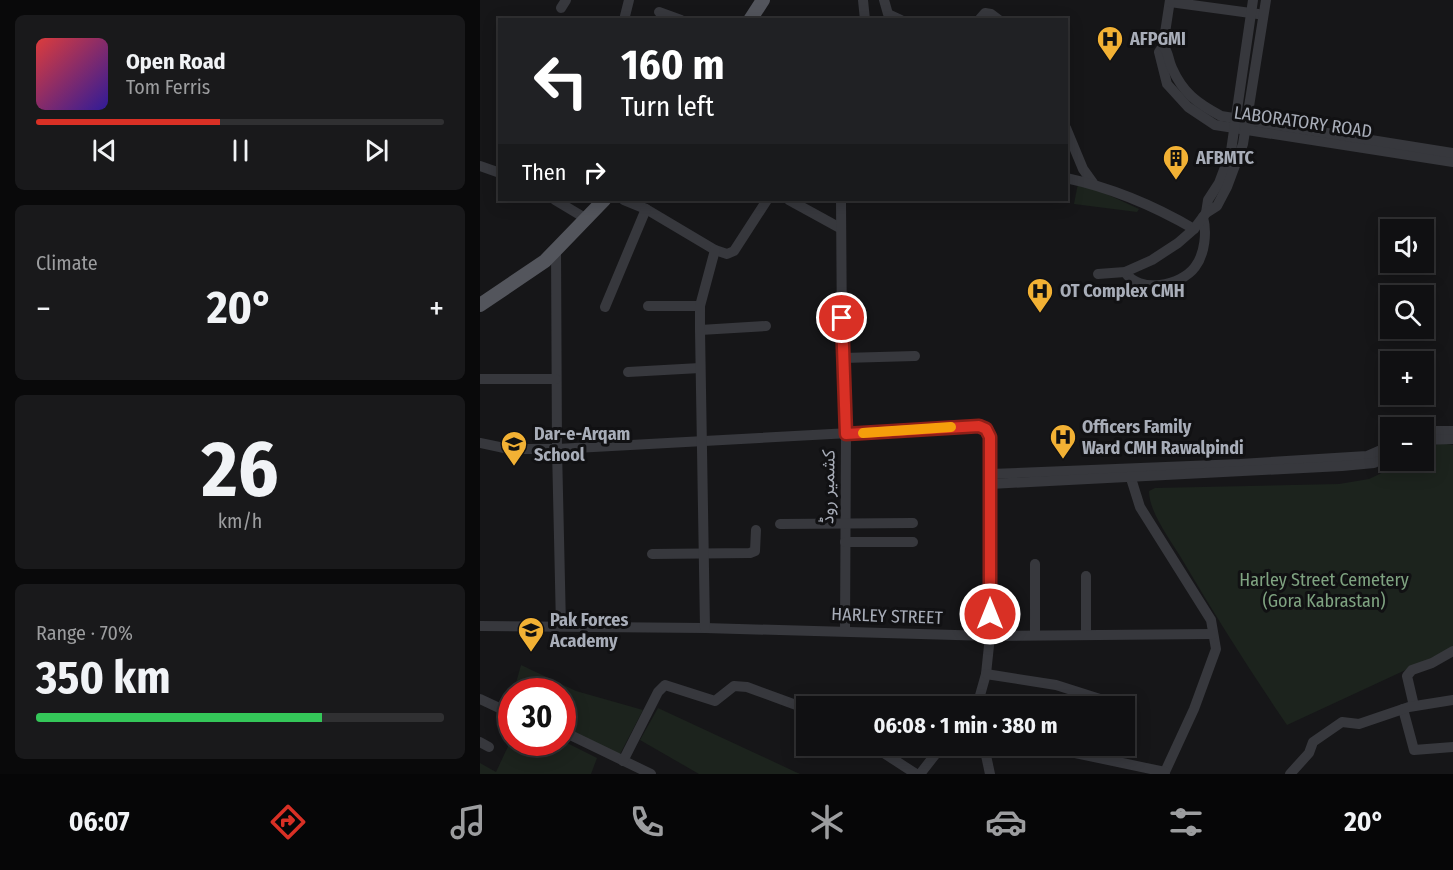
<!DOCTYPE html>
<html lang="en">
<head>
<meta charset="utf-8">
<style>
	:root { --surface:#101012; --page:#19191b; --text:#f1f3f6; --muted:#9c9d9f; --line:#303032; --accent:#d93025 }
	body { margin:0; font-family:"Fira Sans Condensed","Noto Sans Arabic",sans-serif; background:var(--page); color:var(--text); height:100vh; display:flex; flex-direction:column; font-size:22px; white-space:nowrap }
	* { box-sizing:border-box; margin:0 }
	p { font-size:20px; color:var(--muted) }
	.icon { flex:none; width:33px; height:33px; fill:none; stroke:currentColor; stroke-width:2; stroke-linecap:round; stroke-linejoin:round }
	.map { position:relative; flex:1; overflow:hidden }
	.details { display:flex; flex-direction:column; gap:15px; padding:15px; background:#09090a; width:480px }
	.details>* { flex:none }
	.hud { position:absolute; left:18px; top:18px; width:570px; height:183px; border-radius:0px; box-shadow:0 3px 15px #0003,0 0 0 2px var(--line); background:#202124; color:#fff; overflow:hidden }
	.tools { position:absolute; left:900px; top:219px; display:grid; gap:12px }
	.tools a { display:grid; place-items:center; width:54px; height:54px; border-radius:0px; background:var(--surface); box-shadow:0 3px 15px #0003,0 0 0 2px var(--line); font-size:30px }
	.speed { position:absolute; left:18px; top:678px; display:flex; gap:12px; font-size:30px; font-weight:700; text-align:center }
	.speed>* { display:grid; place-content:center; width:78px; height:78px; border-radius:50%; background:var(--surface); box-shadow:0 3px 15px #0003,0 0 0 2px var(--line); line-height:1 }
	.speed .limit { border:9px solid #d22; background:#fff; color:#111 }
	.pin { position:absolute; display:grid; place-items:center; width:51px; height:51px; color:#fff; margin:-26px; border:3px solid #fff; border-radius:50%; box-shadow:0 2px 6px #0007 }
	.me { position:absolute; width:66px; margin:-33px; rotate:0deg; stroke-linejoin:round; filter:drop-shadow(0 0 4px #0008) }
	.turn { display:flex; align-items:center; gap:21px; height:126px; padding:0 24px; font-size:27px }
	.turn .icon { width:78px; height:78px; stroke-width:2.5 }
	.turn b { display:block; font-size:42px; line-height:51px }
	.then { display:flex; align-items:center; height:57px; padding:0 24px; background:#0003; gap:12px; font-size:22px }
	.big { font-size:45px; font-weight:700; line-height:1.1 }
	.details .widget { flex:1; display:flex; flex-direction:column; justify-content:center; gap:9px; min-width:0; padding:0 21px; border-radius:9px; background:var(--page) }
	.details .dial { align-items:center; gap:0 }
	.dial b { font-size:78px; line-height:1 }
	.song { display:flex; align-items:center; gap:18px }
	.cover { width:72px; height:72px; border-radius:9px; background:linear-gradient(135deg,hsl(0 70% 55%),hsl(250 70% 35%)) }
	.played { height:6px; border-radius:3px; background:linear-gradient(90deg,var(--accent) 45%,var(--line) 45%) }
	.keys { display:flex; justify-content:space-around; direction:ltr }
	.heat { display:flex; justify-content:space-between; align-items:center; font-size:33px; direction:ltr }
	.charge { height:9px; border-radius:4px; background:linear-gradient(90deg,#34c759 70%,var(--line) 0) }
	.trip { position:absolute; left:316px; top:696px; width:339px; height:60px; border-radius:0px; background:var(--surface); box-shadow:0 3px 15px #0003,0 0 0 2px var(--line); font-weight:700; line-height:60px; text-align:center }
	.tabs { display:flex; height:96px; justify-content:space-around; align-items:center; background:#060607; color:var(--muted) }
	.tabs .icon { width:42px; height:42px }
	.tabs .on { color:var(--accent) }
	.tabs b { font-size:27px; color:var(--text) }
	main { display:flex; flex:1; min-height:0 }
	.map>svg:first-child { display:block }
	.green { fill:#1c231d }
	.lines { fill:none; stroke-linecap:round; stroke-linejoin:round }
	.minor { stroke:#37383d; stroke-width:10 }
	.major { stroke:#53555c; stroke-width:14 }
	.route-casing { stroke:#8d1f18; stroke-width:15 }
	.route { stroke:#d93025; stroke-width:10 }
	.slow { stroke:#f59e0b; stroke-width:10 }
	.labels { text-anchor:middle; stroke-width:6; stroke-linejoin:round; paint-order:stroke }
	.poi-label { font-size:18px; font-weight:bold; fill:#a8adb8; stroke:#111113; text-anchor:start }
	.street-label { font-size:18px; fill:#a8adb8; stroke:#111113 }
	.park-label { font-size:18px; fill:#7fa381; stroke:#111113 }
</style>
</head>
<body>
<main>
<section class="details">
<div class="widget">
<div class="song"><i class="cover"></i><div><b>Open Road</b><p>Tom Ferris</p></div></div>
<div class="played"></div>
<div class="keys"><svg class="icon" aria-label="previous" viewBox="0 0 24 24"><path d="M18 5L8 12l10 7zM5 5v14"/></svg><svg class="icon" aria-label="pause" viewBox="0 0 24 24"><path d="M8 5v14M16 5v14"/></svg><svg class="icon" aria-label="next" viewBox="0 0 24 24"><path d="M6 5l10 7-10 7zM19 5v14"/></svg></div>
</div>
<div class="widget"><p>Climate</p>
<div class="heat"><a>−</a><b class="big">20°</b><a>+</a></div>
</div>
<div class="widget dial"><b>26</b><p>km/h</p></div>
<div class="widget"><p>Range · 70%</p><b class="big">350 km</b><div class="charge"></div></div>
</section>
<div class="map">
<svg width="973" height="774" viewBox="0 0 973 774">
	<rect width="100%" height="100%" fill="#161618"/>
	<!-- green -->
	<g class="green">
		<path d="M 598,183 L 620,191 L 659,209 L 657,212 L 594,204 Z"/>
		<path d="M 961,443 L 973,445 L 973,648 L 807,725 C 770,671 736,617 703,561 C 692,542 669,513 669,491 L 675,488 L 859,484 L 889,479 L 927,461 L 944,460 L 944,450 Z"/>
		<path d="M 41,665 L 96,691 L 163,710 L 139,756 L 83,730 L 82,692 L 45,691 L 36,683 Z"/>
		<path d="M 178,708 L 320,774 L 219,774 L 160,740 Z"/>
		<path d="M 31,740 L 32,742 L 83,741 L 117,758 L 111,774 L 0,774 L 0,763 L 16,772 Z"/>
	</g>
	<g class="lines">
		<!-- minor -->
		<g class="minor">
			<path d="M 383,0 L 385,20"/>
			<path d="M 404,0 L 408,14 L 421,20"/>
			<path d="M 690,0 L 683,46 L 679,52 L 687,84 L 708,107 L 735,125 L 973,162"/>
			<path d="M 690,2 L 778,14"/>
			<path d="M 81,8 L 86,0"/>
			<path d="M 179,12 L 201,20"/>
			<path d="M 144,20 L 149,0"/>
			<path d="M 499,20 L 505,13 L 511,14 L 519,20"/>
			<path d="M 683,46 C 689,52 688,60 692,68 C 703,93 717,103 741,116 L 973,153"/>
			<path d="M 586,128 L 603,169 L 613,183"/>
			<path d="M 0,166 L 20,173"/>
			<path d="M 586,178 C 633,188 673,205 714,229"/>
			<path d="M 75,200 L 105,218"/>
			<path d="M 144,200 L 166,209 L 235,250 L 247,254 L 254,251 L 287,200"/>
			<path d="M 309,200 L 360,228"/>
			<path d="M 361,200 L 362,340 L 366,434 L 365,631"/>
			<path d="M 726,213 L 728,200 L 739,183 L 751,151 L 773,0"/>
			<path d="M 76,249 L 77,449 L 81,626"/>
			<path d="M 645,272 C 659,294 701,286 715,267 C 725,254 727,232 723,217"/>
			<path d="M 618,274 L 645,272 L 672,260 L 698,243 L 714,229 L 726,213 L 737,206 L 747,187 L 763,144 L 786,0"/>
			<path d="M 168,306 L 220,306"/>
			<path d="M 125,307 L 166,209"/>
			<path d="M 220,330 L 286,326"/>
			<path d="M 363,358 L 435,356"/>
			<path d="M 148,372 L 220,368"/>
			<path d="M 0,379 L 76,379"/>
			<path d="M 944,431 L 973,431"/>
			<path d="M 944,440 L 973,439"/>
			<path d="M 0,443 L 29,449 L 77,449 L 499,426 L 506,429 L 510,437 L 510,636 L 506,674 L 497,706"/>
			<path d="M 649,472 L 660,507 L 731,620 L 736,649 L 714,709 L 684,774"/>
			<path d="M 510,474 L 760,464 L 887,456 L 910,446"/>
			<path d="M 510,484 L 862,466 L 894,463 L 910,456"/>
			<path d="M 300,524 L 433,523"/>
			<path d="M 365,542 L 433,542"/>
			<path d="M 172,554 L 270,553 L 275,551 L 276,530"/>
			<path d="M 555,564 L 555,635"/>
			<path d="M 606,576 L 606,635"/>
			<path d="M 0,626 L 225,628 L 510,636 L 733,634"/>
			<path d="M 225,628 L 220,330 L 220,306 L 235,250"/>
			<path d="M 506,674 L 576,685 L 620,699"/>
			<path d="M 0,699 L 32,714"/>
			<path d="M 934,706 L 927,676 L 932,670 L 952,663 L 973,651"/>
			<path d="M 923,709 L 934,750 L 973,747"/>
			<path d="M 82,731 L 171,774"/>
			<path d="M 0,742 L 9,747"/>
			<path d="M 393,746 L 436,774"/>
			<path d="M 504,746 L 510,774"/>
			<path d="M 562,746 L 685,772"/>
			<path d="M 143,761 L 178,692 L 185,685 L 235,701 L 254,686 L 267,687 L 327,709"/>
			<path d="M 440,774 L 462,746"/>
			<path d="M 810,774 L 829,753 L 833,742 L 862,722 L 879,724 L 929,707 L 973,700"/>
		</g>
		<!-- major -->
		<g class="major">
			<path d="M 270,20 L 283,0"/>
			<path d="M 0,305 L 65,261 L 124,200"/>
		</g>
	</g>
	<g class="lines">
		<!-- route casing -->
		<g class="route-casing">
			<path id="route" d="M 362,318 L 366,434 L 499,426 L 506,429 L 510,437 L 510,614"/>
		</g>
		<!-- route -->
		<use href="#route" class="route"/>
		<!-- slow -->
		<path class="slow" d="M 383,433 L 471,427"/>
	</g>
	<!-- icons -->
	<defs>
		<g id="hospital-pin" transform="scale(1.35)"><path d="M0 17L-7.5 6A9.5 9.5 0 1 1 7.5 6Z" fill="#f2b134" stroke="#111113"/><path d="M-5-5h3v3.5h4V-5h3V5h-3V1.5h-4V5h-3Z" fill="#111"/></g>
		<g id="building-pin" transform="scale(1.35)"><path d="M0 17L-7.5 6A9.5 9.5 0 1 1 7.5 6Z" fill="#f2b134" stroke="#111113"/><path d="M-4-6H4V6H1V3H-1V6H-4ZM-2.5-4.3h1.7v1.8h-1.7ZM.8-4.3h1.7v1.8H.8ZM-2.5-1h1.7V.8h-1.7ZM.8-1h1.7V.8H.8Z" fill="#111"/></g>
		<g id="school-pin" transform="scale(1.35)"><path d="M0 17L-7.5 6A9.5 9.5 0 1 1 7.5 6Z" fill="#f2b134" stroke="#111113"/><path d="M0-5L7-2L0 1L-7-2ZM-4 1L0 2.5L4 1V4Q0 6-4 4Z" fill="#111"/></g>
	</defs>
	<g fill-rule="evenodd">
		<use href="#hospital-pin" x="630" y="39"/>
		<use href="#building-pin" x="696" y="158"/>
		<use href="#hospital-pin" x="560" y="291"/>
		<use href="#hospital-pin" x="583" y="437"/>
		<use href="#school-pin" x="34" y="444"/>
		<use href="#school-pin" x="51" y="630"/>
	</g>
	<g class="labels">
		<!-- poi labels -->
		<g class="poi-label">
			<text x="650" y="45">AFPGMI</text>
			<text x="716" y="164">AFBMTC</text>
			<text x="580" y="297">OT Complex CMH</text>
			<text x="602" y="433">Officers Family<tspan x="602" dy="21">Ward CMH Rawalpindi</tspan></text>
			<text x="54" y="440">Dar-e-Arqam<tspan x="54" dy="21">School</tspan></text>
			<text x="70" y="626">Pak Forces<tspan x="70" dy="21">Academy</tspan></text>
		</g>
		<!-- street labels -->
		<g class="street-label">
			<text transform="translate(823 122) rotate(8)" y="6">LABORATORY ROAD</text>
			<text transform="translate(348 487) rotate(-89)" y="6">کشمیر روڈ</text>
			<text transform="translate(407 616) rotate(2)" y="6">HARLEY STREET</text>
		</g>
		<!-- park labels -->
		<g class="park-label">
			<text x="844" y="586">Harley Street Cemetery<tspan x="844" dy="21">(Gora Kabrastan)</tspan></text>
		</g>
	</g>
</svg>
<div class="tools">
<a><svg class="icon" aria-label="sound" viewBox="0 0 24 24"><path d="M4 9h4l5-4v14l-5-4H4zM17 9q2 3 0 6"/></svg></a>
<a><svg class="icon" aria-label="search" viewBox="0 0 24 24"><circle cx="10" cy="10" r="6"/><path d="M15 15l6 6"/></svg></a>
<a>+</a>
<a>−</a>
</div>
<div class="speed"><div class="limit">30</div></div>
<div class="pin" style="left:362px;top:318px;background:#d93025"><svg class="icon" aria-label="arrive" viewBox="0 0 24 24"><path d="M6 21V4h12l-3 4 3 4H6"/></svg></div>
<svg class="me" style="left:510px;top:614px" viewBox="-20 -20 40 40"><circle r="17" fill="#d93025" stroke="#fff" stroke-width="3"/><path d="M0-11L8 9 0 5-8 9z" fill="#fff"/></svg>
<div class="trip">06:08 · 1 min · 380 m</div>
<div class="hud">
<div class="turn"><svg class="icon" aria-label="left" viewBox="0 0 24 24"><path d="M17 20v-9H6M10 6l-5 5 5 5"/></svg><div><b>160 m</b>Turn left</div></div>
<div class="then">Then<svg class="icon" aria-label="right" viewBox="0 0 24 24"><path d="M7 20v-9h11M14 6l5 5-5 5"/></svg></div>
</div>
</div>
</main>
<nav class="tabs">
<b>06:07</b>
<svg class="icon on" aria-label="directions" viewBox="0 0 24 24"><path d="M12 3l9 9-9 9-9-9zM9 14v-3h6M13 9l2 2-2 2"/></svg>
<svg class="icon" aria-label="music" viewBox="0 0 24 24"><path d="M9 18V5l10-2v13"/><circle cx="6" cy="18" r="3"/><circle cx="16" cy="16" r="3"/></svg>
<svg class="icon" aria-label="phone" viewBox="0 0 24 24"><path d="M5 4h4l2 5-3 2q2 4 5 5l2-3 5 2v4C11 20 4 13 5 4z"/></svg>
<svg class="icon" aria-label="climate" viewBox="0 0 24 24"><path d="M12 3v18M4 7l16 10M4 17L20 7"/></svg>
<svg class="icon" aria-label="car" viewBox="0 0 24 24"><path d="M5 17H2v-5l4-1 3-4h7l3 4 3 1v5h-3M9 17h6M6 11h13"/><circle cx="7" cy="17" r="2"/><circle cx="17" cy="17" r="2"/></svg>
<svg class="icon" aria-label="filters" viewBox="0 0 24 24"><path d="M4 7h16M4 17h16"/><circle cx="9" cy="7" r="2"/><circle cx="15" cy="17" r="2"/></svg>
<b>20°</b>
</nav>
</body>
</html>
